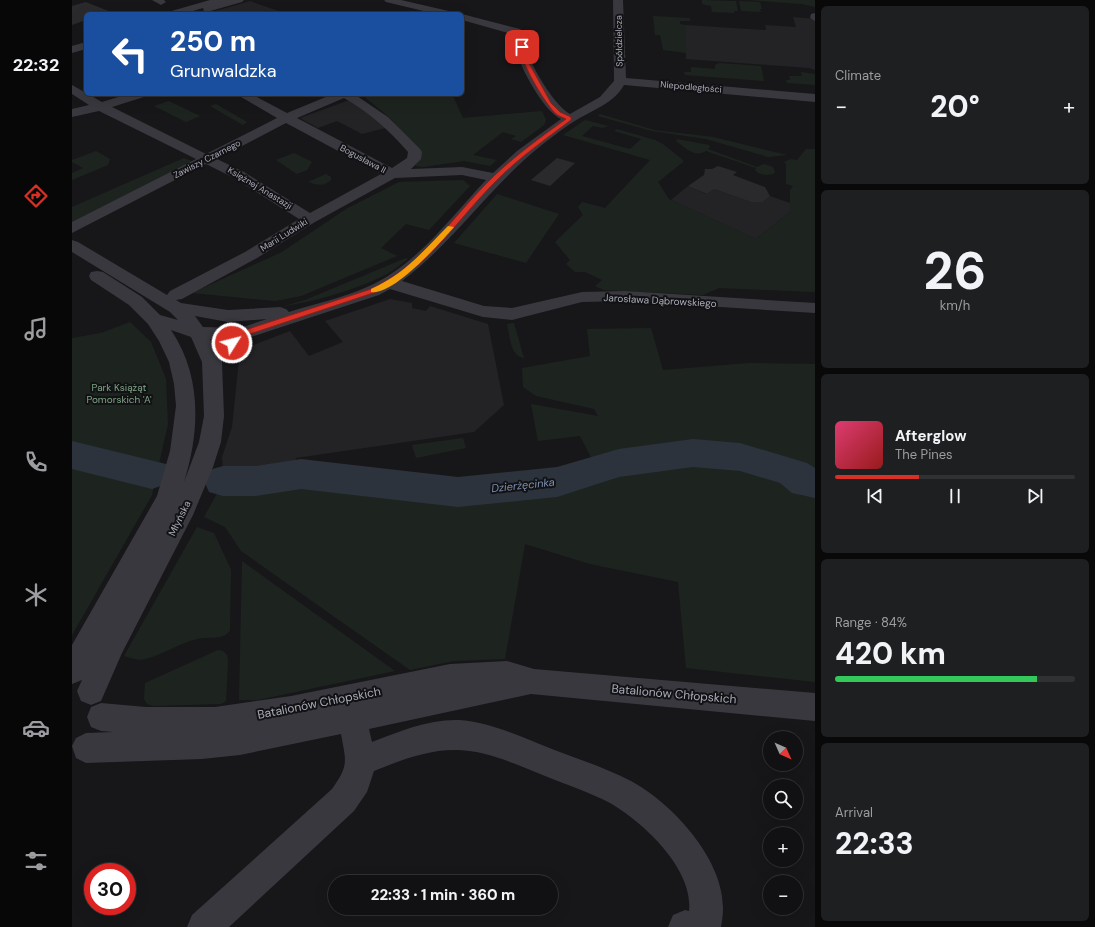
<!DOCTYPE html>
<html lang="en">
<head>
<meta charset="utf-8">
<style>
	:root { --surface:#111113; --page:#1e1f21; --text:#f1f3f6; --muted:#9c9da0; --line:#303133; --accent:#d93025 }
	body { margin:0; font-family:"DM Sans",sans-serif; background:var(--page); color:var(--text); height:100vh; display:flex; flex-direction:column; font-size:15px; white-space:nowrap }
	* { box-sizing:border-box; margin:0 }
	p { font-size:13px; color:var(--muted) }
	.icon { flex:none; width:22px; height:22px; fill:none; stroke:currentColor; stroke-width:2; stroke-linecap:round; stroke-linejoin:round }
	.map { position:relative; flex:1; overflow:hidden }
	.details { display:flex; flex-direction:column; gap:6px; padding:6px; background:#09090a; width:280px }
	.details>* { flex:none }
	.hud { position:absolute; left:12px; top:12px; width:380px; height:84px; border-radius:6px; box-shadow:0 4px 16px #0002,0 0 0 1px var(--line); background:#1a4fa0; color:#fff; overflow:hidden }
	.needle { width:26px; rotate:135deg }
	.fabs { position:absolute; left:691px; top:731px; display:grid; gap:8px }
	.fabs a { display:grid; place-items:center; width:40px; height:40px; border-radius:50%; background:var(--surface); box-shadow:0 4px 16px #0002,0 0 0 1px var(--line); font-size:20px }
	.speed { position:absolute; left:12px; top:863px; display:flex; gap:8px; font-size:20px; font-weight:700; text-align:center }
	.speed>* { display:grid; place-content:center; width:52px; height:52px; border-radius:50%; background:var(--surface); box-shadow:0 4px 16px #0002,0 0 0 1px var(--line); line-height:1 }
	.speed .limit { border:6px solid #d22; background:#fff; color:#111 }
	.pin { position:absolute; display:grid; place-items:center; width:34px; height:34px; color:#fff; margin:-17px; border-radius:8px; box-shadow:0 2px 6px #0006 }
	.me { position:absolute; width:44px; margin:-22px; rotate:54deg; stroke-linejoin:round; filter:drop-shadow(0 0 3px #0008) }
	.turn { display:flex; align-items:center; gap:14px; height:84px; padding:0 20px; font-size:18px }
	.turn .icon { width:52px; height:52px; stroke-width:2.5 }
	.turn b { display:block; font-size:28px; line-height:34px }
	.big { font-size:30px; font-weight:800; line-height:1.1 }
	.details .widget { flex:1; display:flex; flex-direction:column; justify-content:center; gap:6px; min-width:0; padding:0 14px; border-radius:6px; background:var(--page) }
	.details .dial { align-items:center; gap:0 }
	.dial b { font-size:52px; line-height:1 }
	.song { display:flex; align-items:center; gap:12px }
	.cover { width:48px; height:48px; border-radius:6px; background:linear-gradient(135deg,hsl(340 70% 55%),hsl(0 70% 35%)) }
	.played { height:4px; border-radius:2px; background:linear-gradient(90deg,var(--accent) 35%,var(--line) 35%) }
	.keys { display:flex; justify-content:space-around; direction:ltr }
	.heat { display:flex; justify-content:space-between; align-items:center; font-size:22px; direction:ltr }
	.charge { height:6px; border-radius:3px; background:linear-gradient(90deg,#34c759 84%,var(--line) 0) }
	.trip { position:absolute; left:256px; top:875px; width:230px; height:40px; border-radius:20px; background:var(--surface); box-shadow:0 4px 16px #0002,0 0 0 1px var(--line); font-weight:800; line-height:40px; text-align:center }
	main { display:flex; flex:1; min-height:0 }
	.tab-bar { display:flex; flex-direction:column; width:72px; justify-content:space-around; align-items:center; background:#070708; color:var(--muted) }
	.tab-bar .icon { width:28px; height:28px }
	.tab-bar .current { color:var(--accent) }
	.tab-bar b { font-size:18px; color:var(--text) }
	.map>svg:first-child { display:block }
	.built { fill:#232326 }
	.green { fill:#1d241f }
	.water { fill:#2c333d }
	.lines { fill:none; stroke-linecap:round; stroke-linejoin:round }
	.river { fill:#2c333d; fill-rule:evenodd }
	.building { fill:#2a2a2d }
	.minor { fill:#38383e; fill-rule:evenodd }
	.route { fill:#d93025; stroke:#8d1f18 }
	.slow { fill:#f59e0b }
	.labels { text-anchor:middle; stroke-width:4; stroke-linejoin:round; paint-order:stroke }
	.far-street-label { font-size:9px; fill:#a9abb9; stroke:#121214 }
	.street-label { font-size:10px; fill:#a9abb9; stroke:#121214 }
	.park-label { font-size:10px; fill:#7fa587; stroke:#121214 }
	.water-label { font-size:11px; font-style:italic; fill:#7f93b5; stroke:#121214 }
	.near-street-label { font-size:12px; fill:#a9abb9; stroke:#121214 }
</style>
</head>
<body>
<main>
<nav class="tab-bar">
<b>22:32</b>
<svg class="icon current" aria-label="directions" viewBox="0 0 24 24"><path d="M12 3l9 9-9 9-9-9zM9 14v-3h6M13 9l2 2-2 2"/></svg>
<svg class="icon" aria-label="music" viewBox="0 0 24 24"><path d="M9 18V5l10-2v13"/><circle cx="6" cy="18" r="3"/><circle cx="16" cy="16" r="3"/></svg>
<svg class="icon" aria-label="phone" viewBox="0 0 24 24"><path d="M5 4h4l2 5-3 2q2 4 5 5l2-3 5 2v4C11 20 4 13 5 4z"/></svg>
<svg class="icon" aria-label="climate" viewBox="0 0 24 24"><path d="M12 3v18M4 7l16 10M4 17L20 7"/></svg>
<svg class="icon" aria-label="car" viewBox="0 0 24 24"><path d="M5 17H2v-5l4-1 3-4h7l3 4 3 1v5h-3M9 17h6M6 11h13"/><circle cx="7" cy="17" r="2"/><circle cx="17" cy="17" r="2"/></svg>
<svg class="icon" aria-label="filters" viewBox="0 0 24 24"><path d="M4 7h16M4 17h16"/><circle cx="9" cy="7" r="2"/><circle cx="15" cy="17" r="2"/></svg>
</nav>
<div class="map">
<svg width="743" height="927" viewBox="0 0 743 927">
	<rect width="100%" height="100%" fill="#171719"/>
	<!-- built -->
	<g class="built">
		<path d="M 178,1 L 215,14 L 133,14 Z"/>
		<path d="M 721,17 L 743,19 L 743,70 L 737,68 L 614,59 L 614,25 L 694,30 L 693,25 L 724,27 Z"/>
		<path d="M 280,99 L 317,127 L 290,134 L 265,121 L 246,128 L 228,118 Z"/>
		<path d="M 616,186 L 634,194 L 642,189 L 679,202 L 691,202 L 698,196 L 718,203 L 718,212 L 684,239 L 599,200 Z"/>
		<path d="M 318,299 L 340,303 L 340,308 L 354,311 L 358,306 L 416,324 L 432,405 L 402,432 L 224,458 L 222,470 L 151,470 L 150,457 L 160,427 L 168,350 L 218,331 L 237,356 L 271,342 L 253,321 Z"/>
	</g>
	<!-- green -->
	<g class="green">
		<path d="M 630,0 L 664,1 L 666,11 L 662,11 L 662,13 L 640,12 L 639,6 L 630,4 Z"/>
		<path d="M 676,0 L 743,0 L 743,7 L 729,4 Z"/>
		<path d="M 667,1 L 688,2 L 690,9 L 688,9 L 689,12 L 669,11 Z"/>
		<path d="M 581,16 L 618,18 L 618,21 L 608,21 L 608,24 L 614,25 L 614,53 L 591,50 L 588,35 L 583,35 Z"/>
		<path d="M 647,63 L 689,66 L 692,81 L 613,75 L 612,72 L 619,72 L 619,67 L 643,69 L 643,65 Z"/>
		<path d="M 729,72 L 743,74 L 743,85 L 715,83 L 714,80 L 718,80 L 717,76 L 730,76 Z"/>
		<path d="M 289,94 L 380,94 L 391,118 L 470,111 L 474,120 L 472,125 L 449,142 L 439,139 L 444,136 L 431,132 L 401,155 L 425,160 L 418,166 L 392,161 L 351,167 L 343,166 L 349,155 L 318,118 Z"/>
		<path d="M 97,101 L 128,116 L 114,122 L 82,106 Z"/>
		<path d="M 144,104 L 175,122 L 171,125 L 138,106 Z"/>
		<path d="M 528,114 L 582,130 L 641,137 L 715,155 L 696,157 L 634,139 L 580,131 L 526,116 Z"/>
		<path d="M 513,120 L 536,126 L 531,128 L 521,126 L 510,136 L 558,149 L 569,139 L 542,131 L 545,129 L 583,140 L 591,144 L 611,160 L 611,162 L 586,182 L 597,199 L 684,239 L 718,212 L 718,190 L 721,186 L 714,184 L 714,164 L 712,162 L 719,159 L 725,160 L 734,149 L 743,149 L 743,292 L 647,288 L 631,295 L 532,290 L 523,286 L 530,280 L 513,272 L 503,272 L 494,264 L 498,260 L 483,242 L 511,215 L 506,207 L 510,202 L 533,208 L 578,160 L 491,135 Z"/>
		<path d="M 605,139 L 637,145 L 638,147 L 636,149 L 685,167 L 692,164 L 701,167 L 703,173 C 697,176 687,176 683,170 L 684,168 L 634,151 C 622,158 614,148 604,141 Z"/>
		<path d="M 24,151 L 38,159 L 36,165 L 0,180 L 0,173 L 11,168 L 0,162 L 0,160 Z"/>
		<path d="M 222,153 L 240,162 L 235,170 L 225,174 L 204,160 Z"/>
		<path d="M 112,158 L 120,161 L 0,223 L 0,207 Z"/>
		<path d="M 254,174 L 259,177 L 259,180 C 252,187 245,185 236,182 Z"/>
		<path d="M 391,180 L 398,186 L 357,230 L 334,224 L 309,248 L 325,256 L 229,296 L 203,301 L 120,293 L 210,252 L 274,209 L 327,182 Z"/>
		<path d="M 425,194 L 487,214 L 454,263 L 382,243 Z"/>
		<path d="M 334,258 L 336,259 C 327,266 318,273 307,278 C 277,292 242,301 209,307 L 233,300 Z"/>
		<path d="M 58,322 L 79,342 L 94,379 L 96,424 L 80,495 L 0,635 L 0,338 L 29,333 Z"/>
		<path d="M 442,323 L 452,358 C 438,356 438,336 435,324 Z"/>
		<path d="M 579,328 L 591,370 L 678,363 L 743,364 L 743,682 L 614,668 L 606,582 L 518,564 L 453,544 L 433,659 L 382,661 L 338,670 L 169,551 L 153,527 L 132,517 L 157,472 L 411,492 L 470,488 L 548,462 L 545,455 L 521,461 L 508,436 L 466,441 L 459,404 L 526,416 L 522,409 L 464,396 L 451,387 L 450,368 L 518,356 L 515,329 Z"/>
		<path d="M 391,438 L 394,448 L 344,458 L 340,445 Z"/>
		<path d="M 125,527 L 142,533 L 159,570 L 158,630 C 152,641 137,636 125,639 C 107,643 91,655 73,659 C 67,661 59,658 52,656 Z"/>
		<path d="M 170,561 L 323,671 L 186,700 L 167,700 Z"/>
		<path d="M 146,650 L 151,651 L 155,655 L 156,661 L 154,701 L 149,704 L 81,706 L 75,704 L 72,699 L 73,683 Z"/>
	</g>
	<!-- water -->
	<path class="water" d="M 251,464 L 275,470 L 303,483 L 239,485 L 229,474 L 234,467 Z"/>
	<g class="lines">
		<!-- river -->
		<g class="river">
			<path d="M 621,439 L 668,443 L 735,463 L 743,468 L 743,498 L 720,493 L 708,483 L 668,471 L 621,467 L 547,477 L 485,497 L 386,507 L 229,489 L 184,496 L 151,496 L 137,492 L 132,481 L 137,470 L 151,466 L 184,466 L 229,459 L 386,477 L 485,467 L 547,449 Z"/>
			<path d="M 0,441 L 94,464 L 99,474 L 94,484 L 80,489 L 0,469 Z"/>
		</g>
	</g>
	<!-- building -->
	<g class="building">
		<path d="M 14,2 L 39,12 L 33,14 L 14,14 L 14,20 L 0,25 L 0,6 Z"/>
		<path d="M 485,158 L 503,163 L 478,186 L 459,180 Z"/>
		<path d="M 646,166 L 665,172 L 661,175 L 693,187 L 698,196 L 691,202 L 679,202 L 642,189 L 635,194 L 616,186 L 632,175 L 633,169 L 640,169 Z"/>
	</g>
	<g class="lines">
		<!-- minor -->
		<g class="minor">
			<path d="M 80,0 L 92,0 L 94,2 L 89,5 Z"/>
			<path d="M 138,0 L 172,0 L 170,2 L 135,12 L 132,11 L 131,8 L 111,14 L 95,14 L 96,12 Z"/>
			<path d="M 312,0 L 329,0 L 381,12 L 382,14 L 364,14 L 314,2 Z"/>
			<path d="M 541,0 L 551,0 L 554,78 L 743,94 L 743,102 L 552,85 C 542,103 523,109 506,119 C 494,126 483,135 471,144 C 419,185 383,241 330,281 L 412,306 L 440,308 L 510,292 L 553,291 L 743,303 L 743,313 L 553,301 L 510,302 L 440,320 L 411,317 L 318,289 L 307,295 L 176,338 L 169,340 L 138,339 L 150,362 L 152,416 L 149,442 L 141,467 L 121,515 L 50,653 L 29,701 L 19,705 L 9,701 L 5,691 L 10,680 L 0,684 L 0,645 L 85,496 L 98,451 L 104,406 L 102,384 L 97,362 L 87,341 L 76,324 L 57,305 L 19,280 L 17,276 L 19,272 L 25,271 L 31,272 L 70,297 L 88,315 L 106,320 L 98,312 L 0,252 L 0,240 L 6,242 L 95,295 L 98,291 L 173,252 L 227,219 L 162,178 L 134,164 L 0,233 L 0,222 L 124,159 L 27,111 L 0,117 L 0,109 L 17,105 L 0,94 L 0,85 L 30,102 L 56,94 L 74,94 L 72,97 L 40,107 L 134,154 L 205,118 L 164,94 L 179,94 L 215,113 L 261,94 L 282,94 L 316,117 L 348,149 L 350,152 L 349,159 L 339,169 L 390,167 L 421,173 L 445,151 L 489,119 C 472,111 453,75 446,57 C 443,51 444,42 443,35 L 390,20 L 390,14 L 448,29 L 452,32 C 456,39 454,48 457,56 C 462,71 484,107 498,114 L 528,97 L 542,81 ZM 272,98 C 297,112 318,131 336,152 L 335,158 L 320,168 L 225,118 ZM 214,123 L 309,174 L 238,213 L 172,172 L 145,159 ZM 390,175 L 414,180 C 378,218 344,266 295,287 C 270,298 242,304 217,312 L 214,309 L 208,307 L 156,310 L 109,303 L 104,300 L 110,299 L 185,258 L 243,222 L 323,178 ZM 123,316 L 156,322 L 195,319 L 168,328 L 131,327 ZM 99,330 L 119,337 L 130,362 L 132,416 L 127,442 L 112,482 C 128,431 130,376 99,330 Z"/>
			<path d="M 743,13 L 743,21 L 738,18 L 739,14 Z"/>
			<path d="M 14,42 L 14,49 L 0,53 L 0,46 Z"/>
			<path d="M 435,661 L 462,669 L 743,693 L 743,721 L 459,694 L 297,729 L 300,742 C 328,731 357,719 387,720 C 419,722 451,738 480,749 C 506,759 534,768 559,781 C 600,803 652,859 651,909 C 651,915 650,921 649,927 L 596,927 L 601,915 L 613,910 L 617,911 C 622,869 571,822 538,803 C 517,792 495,785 473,776 C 446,765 416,751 386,750 C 357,749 329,760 302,771 L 295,792 L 282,811 L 157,927 L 115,927 L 120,915 L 260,789 C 277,765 274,762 269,734 L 168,755 L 130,759 L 14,763 L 4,758 L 0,746 L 4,738 L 14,733 L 41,732 L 29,731 L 19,727 L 15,717 L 19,707 L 29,703 L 74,707 L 143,707 L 219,696 L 378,664 Z"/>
		</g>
	</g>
	<!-- route -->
	<path class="route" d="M 448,46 L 452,47 L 453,56 L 479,103 L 488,112 L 499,117 L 499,120 C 474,139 448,157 426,179 C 385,219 357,268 304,292 L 172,336 L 162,345 L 157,345 L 157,342 L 167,332 L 299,289 C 353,264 380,216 422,176 C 444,155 469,137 494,119 C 490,117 486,116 483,113 C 472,102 447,60 448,46 Z"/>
	<!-- slow -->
	<path class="slow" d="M 376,226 L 382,227 C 368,243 321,296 299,292 L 299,289 C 334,273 350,252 376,226 Z"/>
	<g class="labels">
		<!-- far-street labels -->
		<g class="far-street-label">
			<text transform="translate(547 41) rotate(-91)" y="3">Spółdzielcza</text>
			<text transform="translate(619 87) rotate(5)" y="3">Niepodległości</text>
			<text transform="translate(135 159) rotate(-27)" y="3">Zawiszy Czarnego</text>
			<text transform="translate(291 159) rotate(28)" y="3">Bogusława II</text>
			<text transform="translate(188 188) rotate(31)" y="3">Księżnej Anastazji</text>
			<text transform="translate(212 235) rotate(-32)" y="3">Marii Ludwiki</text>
		</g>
		<!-- street labels -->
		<g class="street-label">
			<text transform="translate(588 300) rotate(3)" y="4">Jarosława Dąbrowskiego</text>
			<text transform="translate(107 518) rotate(-64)" y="4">Młyńska</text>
		</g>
		<!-- park labels -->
		<g class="park-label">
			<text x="47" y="391">Park Książąt<tspan x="47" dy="12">Pomorskich 'A'</tspan></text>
		</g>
		<!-- water labels -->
		<g class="water-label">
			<text transform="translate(451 485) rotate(-6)" y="4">Dzierżęcinka</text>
		</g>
		<!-- near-street labels -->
		<g class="near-street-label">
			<text transform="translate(602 694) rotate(5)" y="4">Batalionów Chłopskich</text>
			<text transform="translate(247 703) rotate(-11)" y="4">Batalionów Chłopskich</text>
		</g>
	</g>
</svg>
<div class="fabs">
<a><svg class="needle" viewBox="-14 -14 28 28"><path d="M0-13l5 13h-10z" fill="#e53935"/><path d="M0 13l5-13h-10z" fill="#9c9da0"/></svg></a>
<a><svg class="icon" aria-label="search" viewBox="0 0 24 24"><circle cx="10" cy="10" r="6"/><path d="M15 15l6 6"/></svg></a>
<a>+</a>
<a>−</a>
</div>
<div class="speed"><div class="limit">30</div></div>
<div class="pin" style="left:450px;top:47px;background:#d93025"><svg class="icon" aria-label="arrive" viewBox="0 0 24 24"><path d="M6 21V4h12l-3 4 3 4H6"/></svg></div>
<svg class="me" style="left:160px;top:343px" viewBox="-20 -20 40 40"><circle r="17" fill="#d93025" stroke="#fff" stroke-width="3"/><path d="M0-11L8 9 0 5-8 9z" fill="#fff"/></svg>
<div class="trip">22:33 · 1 min · 360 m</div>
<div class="hud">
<div class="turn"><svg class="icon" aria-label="left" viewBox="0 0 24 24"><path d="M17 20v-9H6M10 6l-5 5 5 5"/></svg><div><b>250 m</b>Grunwaldzka</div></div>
</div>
</div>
<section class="details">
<div class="widget"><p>Climate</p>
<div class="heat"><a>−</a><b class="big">20°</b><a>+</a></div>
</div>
<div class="widget dial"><b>26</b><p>km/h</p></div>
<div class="widget">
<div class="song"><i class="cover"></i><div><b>Afterglow</b><p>The Pines</p></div></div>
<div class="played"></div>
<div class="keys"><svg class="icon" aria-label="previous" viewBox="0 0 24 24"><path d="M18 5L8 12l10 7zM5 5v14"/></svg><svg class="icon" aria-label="pause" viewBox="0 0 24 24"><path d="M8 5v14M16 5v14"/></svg><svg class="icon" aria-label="next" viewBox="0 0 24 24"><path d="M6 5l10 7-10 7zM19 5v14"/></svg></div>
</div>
<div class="widget"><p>Range · 84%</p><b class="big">420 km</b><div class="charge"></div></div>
<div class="widget"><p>Arrival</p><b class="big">22:33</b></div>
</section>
</main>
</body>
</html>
